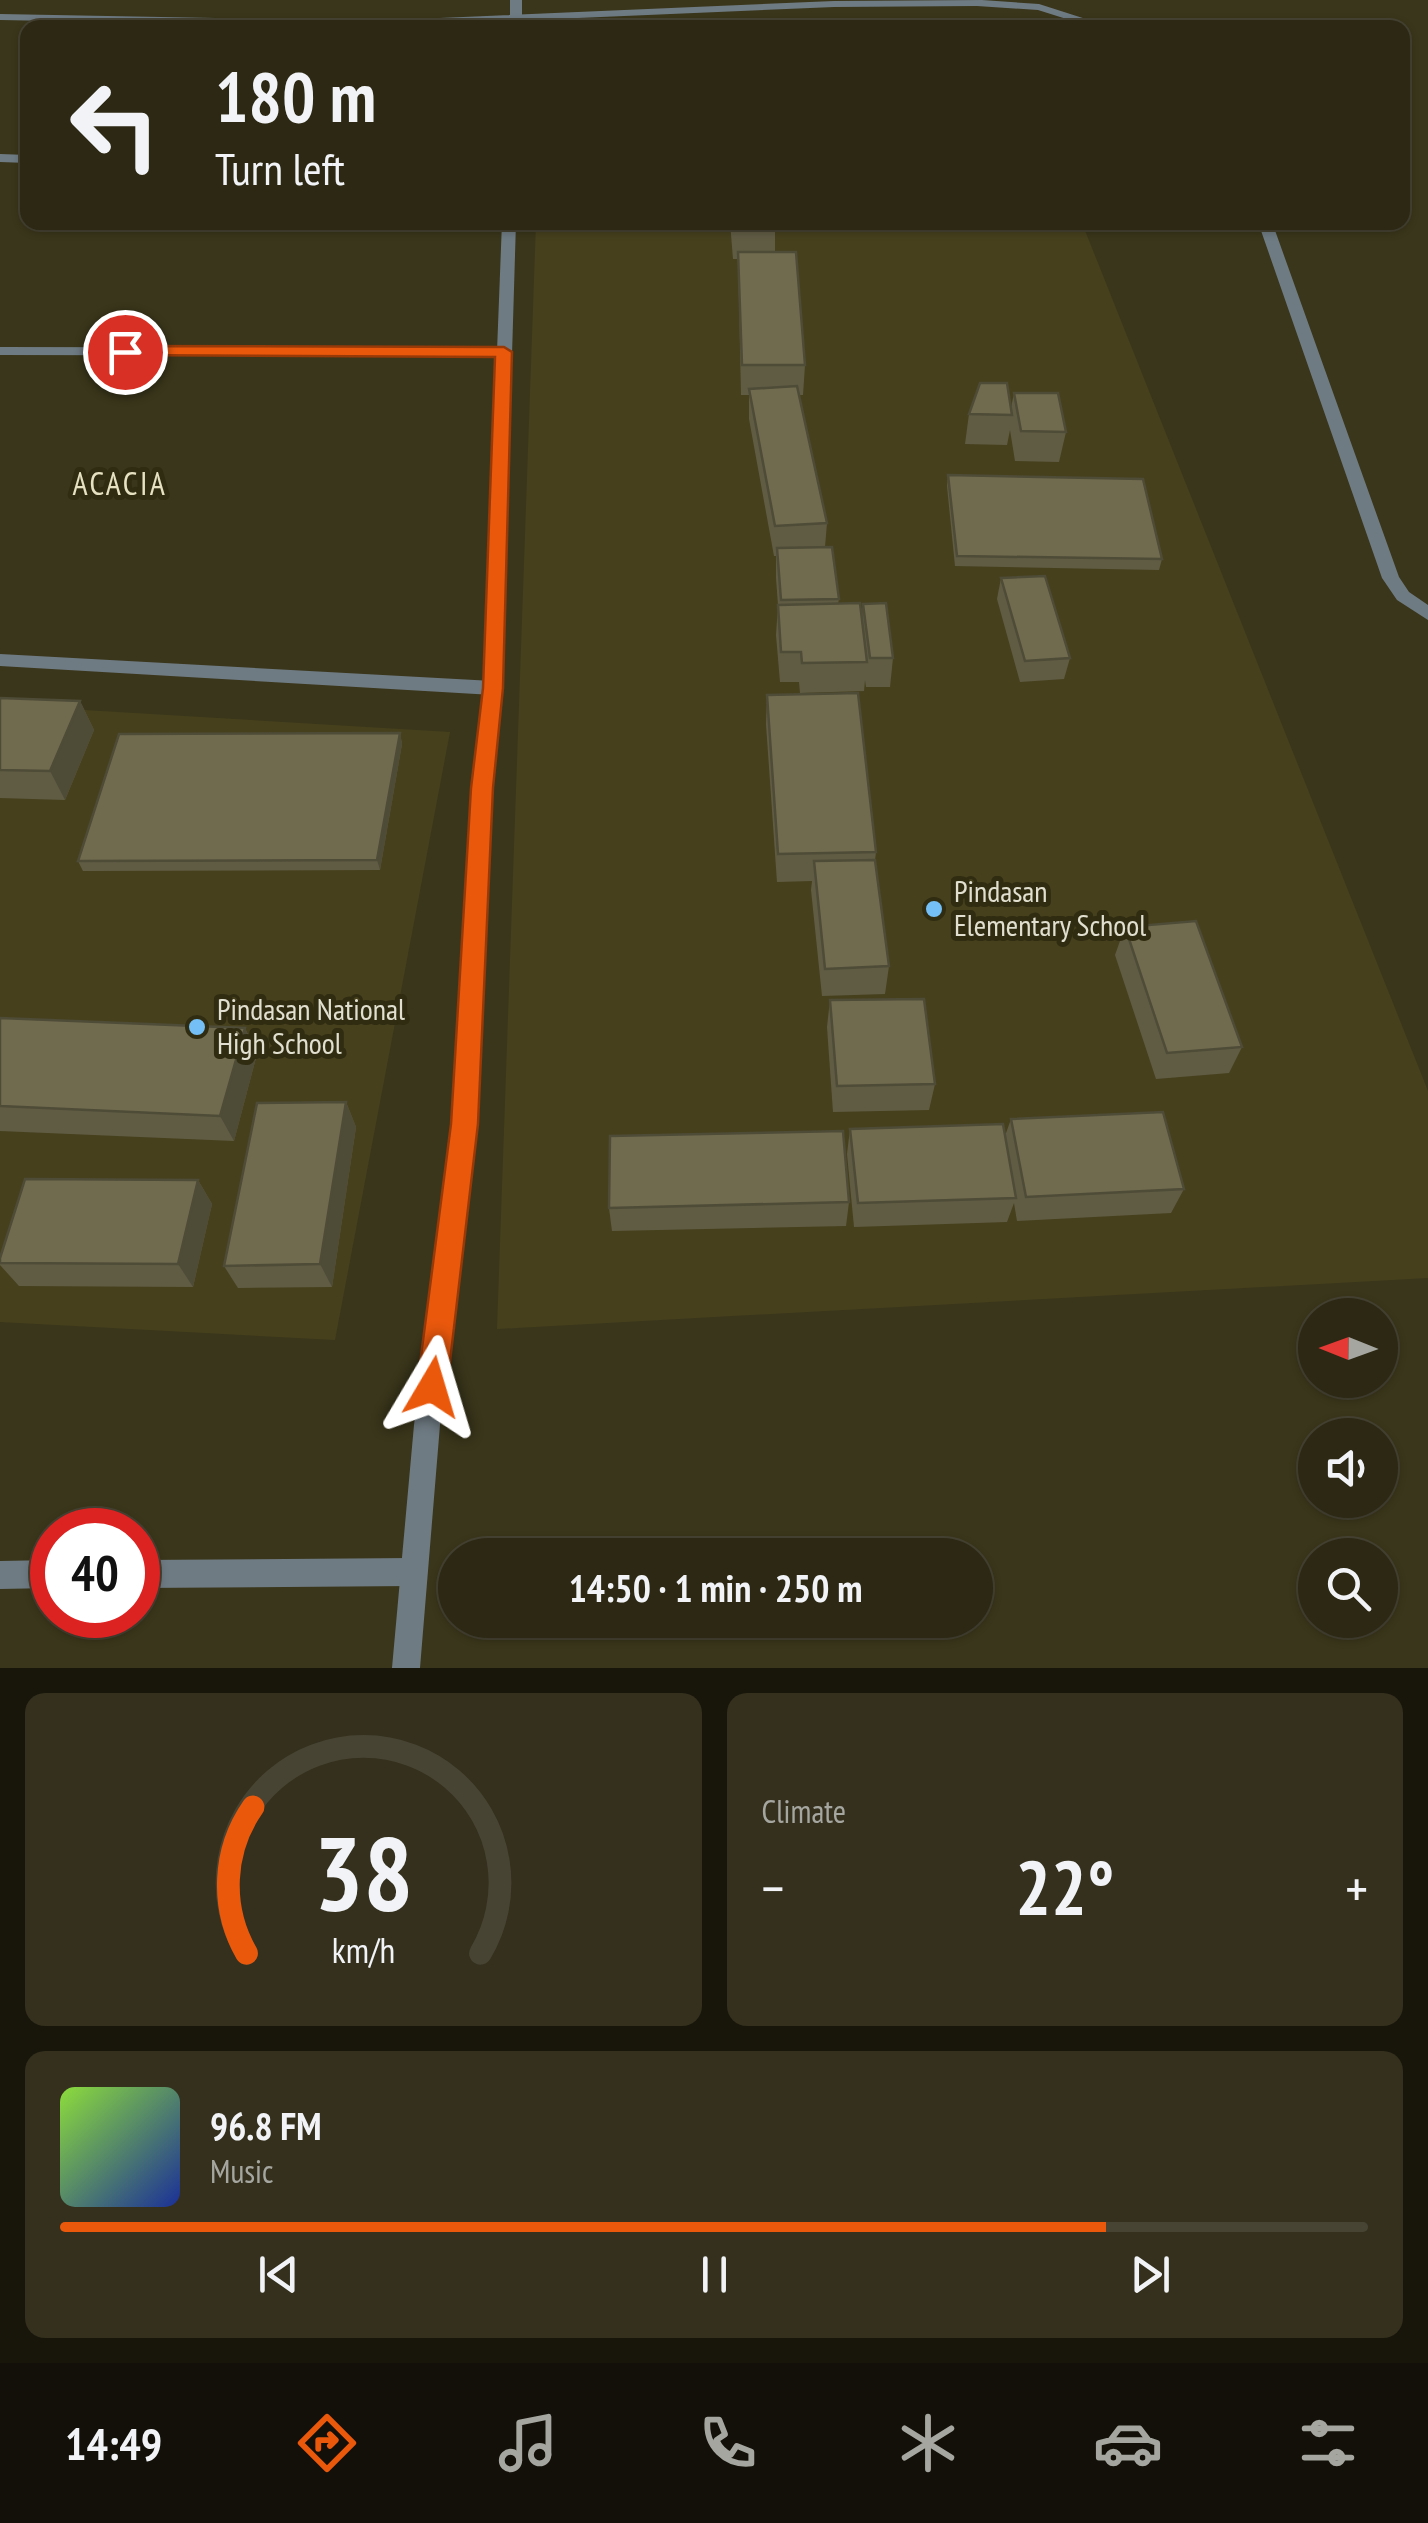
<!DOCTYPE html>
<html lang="en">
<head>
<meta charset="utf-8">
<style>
	:root { --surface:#2c2814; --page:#34301d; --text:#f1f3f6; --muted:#a6a6a0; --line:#484434; --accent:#ea580c }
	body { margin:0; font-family:"PT Sans Narrow",sans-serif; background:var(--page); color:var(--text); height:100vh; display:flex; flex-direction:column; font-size:38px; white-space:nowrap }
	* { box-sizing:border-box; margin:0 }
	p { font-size:32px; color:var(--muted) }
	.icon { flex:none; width:55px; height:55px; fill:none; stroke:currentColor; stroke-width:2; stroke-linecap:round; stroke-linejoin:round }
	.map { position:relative; height:1668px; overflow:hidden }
	.sheet { display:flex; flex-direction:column; gap:25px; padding:25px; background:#18160b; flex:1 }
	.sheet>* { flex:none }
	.hud { position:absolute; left:20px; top:20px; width:1390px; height:210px; border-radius:20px; box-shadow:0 2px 8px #0004,0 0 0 2px var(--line); background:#2c2814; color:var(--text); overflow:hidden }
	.needle { width:65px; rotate:271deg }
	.buttons { position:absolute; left:1298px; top:1298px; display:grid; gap:20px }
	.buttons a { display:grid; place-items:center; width:100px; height:100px; border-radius:50%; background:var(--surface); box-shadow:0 2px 8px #0004,0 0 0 2px var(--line); font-size:50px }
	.speed { position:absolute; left:30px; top:1508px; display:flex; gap:20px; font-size:50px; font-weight:700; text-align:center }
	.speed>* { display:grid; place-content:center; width:130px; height:130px; border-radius:50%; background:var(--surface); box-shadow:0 2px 8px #0004,0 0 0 2px var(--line); line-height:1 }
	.speed .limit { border:15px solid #d22; background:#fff; color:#111 }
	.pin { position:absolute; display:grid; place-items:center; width:85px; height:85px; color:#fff; margin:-42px; border:5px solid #fff; border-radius:50%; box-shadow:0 2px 10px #0007 }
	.me { position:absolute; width:110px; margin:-55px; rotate:7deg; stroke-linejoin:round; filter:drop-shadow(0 0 8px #0008) }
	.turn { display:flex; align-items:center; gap:35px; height:210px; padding:0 30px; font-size:45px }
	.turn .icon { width:130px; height:130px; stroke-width:2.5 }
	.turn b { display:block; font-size:70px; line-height:85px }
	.big { font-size:75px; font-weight:700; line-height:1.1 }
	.sheet .card { flex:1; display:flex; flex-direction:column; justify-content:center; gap:15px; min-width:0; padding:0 35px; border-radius:20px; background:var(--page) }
	.sheet .dial { align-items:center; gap:0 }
	.dial svg { height:260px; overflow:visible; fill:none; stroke:var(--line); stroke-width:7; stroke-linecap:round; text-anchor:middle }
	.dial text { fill:var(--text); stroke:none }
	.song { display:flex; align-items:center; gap:30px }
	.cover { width:120px; height:120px; border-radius:15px; background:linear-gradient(135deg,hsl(90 70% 55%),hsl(230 70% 35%)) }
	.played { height:10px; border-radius:5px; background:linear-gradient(90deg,var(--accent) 80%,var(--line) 80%) }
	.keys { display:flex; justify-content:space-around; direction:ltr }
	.heat { display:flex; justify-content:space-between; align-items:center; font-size:55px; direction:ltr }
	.sheet .tiles { flex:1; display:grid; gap:25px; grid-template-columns:1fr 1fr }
	.card:last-child { grid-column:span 2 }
	.trip { position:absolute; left:438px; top:1538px; width:555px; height:100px; border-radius:50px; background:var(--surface); box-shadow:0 2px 8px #0004,0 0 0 2px var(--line); font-weight:700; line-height:100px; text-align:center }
	.tab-bar { display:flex; height:160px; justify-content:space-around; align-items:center; background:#121008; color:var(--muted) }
	.tab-bar .icon { width:70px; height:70px }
	.tab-bar .on { color:var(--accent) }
	.tab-bar b { font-size:45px; color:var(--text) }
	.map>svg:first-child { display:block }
	.built { fill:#46401d }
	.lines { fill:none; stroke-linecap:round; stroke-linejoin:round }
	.minor { fill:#6f7b83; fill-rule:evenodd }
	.tertiary { fill:#6f7b83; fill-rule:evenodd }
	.wall { fill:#605c44 }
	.shaded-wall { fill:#4e4b37 }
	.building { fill:#706b4f; stroke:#4e4b37; stroke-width:2.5 }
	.route { fill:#ea580c; stroke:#983908; stroke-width:2.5 }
	.poi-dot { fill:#74c0f6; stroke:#302c11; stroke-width:4 }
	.labels { text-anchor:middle; stroke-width:10; stroke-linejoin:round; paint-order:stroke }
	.poi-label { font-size:30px; fill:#e1dfcf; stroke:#302c11; text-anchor:start }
	.neighbourhood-label { font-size:32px; letter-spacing:2.5px; fill:#e6e1c1; stroke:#302c11 }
</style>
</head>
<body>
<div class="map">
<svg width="1428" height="1668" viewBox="0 0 1428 1668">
	<rect width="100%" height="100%" fill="#3a361b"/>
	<!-- built -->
	<g class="built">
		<path d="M 536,223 L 1082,223 L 1428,1091 L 1428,1278 L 497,1329 Z"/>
		<path d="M 0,705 L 450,732 L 335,1340 L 0,1322 Z"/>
	</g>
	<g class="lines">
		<!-- minor -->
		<g class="minor">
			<path d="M 982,0 L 1039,4 L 1114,28 L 1095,28 L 1038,10 L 977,6 L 834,7 L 369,27 L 0,20 L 0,14 L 369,21 L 834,1 Z"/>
			<path d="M 0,154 L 28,155 L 28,163 L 0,162 Z"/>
			<path d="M 1258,222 L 1272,222 L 1399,577 L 1409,592 L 1428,605 L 1428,620 L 1397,600 L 1382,578 Z"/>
			<path d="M 0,347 L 504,348 L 511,352 L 504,356 L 0,355 Z"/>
			<path d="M 0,654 L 493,681 L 502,688 L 493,695 L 0,666 Z"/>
			<path d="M 412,1558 L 422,1562 L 426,1572 L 422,1582 L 412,1586 L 138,1588 L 138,1560 Z"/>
			<path d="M 52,1560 L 52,1588 L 0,1589 L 0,1561 Z"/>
		</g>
		<!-- tertiary -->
		<g class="tertiary">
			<rect x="510" y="0" width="12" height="28"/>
			<path d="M 502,222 L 516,222 L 502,688 L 492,788 L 477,1124 L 440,1425 L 420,1668 L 392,1668 L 414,1425 L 453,1124 L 472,788 L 484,688 Z"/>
		</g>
	</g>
	<!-- wall -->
	<g class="wall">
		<path d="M 730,222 L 775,222 L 775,252 L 805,365 L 803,395 L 799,395 L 827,523 L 825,547 L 839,599 L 838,604 L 862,617 L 863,604 L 893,658 L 890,687 L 866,687 L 865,680 L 864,691 L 800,693 L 799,682 L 780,682 L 776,635 L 778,605 L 776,578 L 776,556 L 774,556 L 749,419 L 749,395 L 741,395 L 738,259 L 733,259 Z"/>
		<path d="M 1014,393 L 1066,432 L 1059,462 L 1015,461 L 1010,430 L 1007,445 L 965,444 L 969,414 L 1011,408 Z"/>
		<path d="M 948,475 L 1162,559 L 1159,570 L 955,566 L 947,486 Z"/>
		<path d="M 1001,578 L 1070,658 L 1064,679 L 1020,682 L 997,599 Z"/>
		<path d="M 767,695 L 876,852 L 875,860 L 889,966 L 885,994 L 822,996 L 811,890 L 812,881 L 777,882 L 766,724 Z"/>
		<path d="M 0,698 L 80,701 L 94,730 L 65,800 L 0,798 Z"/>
		<path d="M 400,733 L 402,744 L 380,870 L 83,871 L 78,861 Z"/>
		<path d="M 1125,927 L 1242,1047 L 1229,1073 L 1156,1079 L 1115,955 Z"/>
		<path d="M 830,1000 L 935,1084 L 929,1110 L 833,1112 L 827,1027 Z"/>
		<path d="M 0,1018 L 245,1028 L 257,1054 L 234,1141 L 0,1131 Z"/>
		<path d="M 346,1102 L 356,1127 L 332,1287 L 238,1288 L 224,1266 Z"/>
		<path d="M 1011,1119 L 1184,1189 L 1171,1213 L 1017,1221 L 1014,1203 L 1007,1222 L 854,1227 L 847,1154 L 850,1129 L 1005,1136 Z"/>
		<path d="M 198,1180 L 212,1204 L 193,1287 L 19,1286 L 0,1265 L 0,1258 Z"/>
		<path d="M 849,1202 L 846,1226 L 612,1231 L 609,1208 Z"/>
	</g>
	<!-- shaded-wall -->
	<g class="shaded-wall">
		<path d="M 80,701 L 94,730 L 65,800 L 50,771 Z"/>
		<path d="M 400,733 L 402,744 L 380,870 L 377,860 Z"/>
		<path d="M 245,1028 L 257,1054 L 234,1141 L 220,1116 Z"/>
		<path d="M 346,1102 L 356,1127 L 332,1287 L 320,1264 Z"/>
		<path d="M 198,1180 L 212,1204 L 193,1287 L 178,1264 Z"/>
	</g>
	<!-- building -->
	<g class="building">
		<path d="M 733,222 L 775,222 L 776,229 L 733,230 Z"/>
		<path d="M 738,252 L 796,252 L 805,365 L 742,365 Z"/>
		<path d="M 980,383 L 1007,383 L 1012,415 L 969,414 Z"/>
		<path d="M 797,386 L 827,523 L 775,526 L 749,389 Z"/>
		<path d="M 1014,393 L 1058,393 L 1066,432 L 1021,431 Z"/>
		<path d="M 948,475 L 1143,479 L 1162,559 L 957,556 Z"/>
		<path d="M 832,547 L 839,599 L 781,600 L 777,548 Z"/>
		<path d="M 1045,576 L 1070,658 L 1025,661 L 1001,578 Z"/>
		<path d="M 860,603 L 867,662 L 802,663 L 801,652 L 781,652 L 778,605 Z"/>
		<path d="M 886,603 L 893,658 L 870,658 L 863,604 Z"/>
		<path d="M 858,693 L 876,852 L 778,854 L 767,695 Z"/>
		<path d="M 0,698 L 80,701 L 50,771 L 0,770 Z"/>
		<path d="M 400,733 L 377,860 L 78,861 L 119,734 Z"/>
		<path d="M 875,860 L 889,966 L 825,969 L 814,861 Z"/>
		<path d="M 1196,921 L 1242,1047 L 1167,1053 L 1125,927 Z"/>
		<path d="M 924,999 L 935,1084 L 837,1086 L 830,1000 Z"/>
		<path d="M 0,1018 L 245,1028 L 220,1116 L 0,1106 Z"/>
		<path d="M 346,1102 L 320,1264 L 224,1266 L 257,1103 Z"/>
		<path d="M 1163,1112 L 1184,1189 L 1026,1197 L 1011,1119 Z"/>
		<path d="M 1003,1124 L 1016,1198 L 858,1203 L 850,1129 Z"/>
		<path d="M 843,1131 L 849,1202 L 609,1208 L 610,1136 Z"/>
		<path d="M 25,1179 L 198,1180 L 178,1264 L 0,1263 L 0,1258 Z"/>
	</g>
	<!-- route -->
	<path class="route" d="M 125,346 L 504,347 L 512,352 L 503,688 L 493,788 L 478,1124 L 447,1387 L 442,1398 L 432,1402 L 422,1398 L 417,1387 L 451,1124 L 471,788 L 483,688 L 495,357 L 119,355 L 119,348 Z"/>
	<!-- markers -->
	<g class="poi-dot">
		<circle cx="934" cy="909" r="10"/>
		<circle cx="197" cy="1027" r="10"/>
	</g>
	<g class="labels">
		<!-- poi labels -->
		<g class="poi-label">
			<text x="954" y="902">Pindasan<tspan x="954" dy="34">Elementary School</tspan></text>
			<text x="217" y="1020">Pindasan National<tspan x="217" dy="34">High School</tspan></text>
		</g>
		<!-- neighbourhood labels -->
		<g class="neighbourhood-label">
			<text x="120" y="495">ACACIA</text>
		</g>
	</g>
</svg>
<div class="buttons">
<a><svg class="needle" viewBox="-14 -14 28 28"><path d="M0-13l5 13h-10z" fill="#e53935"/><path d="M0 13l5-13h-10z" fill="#a6a6a0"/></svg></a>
<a><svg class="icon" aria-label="sound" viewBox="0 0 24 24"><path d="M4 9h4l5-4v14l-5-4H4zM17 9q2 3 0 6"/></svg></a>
<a><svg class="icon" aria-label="search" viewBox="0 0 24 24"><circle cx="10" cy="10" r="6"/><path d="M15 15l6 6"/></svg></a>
</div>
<div class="speed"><div class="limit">40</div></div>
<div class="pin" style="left:125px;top:352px;background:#d93025"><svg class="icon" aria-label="arrive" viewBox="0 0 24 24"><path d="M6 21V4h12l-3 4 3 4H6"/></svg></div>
<svg class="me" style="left:432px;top:1387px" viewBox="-20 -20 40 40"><path d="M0-17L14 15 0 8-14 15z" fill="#ea580c" stroke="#fff" stroke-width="4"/></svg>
<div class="trip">14:50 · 1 min · 250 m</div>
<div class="hud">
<div class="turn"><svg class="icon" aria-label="left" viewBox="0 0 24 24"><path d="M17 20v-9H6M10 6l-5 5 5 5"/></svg><div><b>180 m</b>Turn left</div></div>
</div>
</div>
<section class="sheet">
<div class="tiles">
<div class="card dial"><svg viewBox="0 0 100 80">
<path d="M14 69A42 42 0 1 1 86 69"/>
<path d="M14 69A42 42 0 0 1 16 24" stroke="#ea580c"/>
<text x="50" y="56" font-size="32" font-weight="700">38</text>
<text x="50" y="72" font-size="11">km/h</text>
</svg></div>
<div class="card"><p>Climate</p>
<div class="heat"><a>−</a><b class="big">22°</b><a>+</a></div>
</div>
<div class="card">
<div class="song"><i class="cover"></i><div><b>96.8 FM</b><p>Music</p></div></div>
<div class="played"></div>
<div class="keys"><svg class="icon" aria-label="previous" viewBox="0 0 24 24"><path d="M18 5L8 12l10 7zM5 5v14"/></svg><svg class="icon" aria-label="pause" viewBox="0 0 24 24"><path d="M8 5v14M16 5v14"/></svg><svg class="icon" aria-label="next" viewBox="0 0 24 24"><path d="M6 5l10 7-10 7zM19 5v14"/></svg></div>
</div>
</div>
</section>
<nav class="tab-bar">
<b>14:49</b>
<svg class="icon on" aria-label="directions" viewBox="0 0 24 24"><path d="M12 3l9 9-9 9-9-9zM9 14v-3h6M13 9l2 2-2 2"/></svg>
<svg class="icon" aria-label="music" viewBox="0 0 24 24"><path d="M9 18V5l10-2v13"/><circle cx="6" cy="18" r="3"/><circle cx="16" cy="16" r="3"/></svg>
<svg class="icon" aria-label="phone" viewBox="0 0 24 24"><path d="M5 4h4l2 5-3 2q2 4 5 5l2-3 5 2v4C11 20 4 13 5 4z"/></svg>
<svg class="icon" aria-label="climate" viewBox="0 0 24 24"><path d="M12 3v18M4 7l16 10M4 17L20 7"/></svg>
<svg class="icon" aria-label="car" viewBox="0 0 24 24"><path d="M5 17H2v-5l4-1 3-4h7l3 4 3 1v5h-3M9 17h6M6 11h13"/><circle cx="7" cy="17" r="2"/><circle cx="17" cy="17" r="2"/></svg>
<svg class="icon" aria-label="filters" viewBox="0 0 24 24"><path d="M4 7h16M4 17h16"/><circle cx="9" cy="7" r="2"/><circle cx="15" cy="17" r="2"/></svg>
</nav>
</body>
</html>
